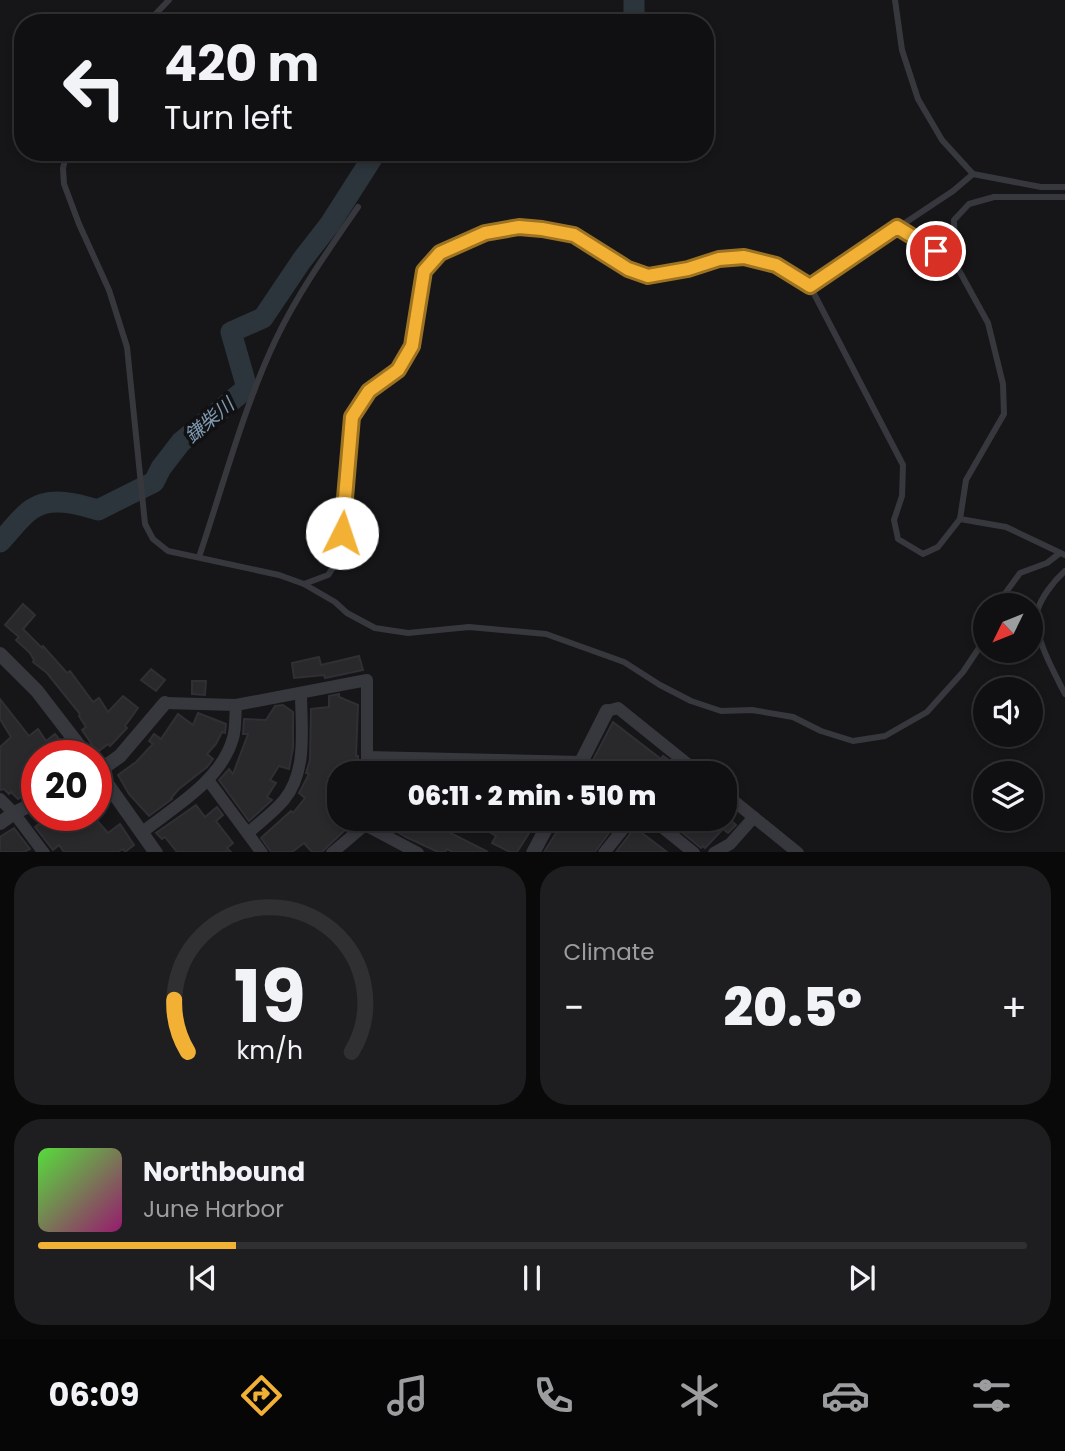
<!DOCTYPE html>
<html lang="en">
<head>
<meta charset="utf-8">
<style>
	:root { --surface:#101012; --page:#1e1e20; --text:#f1f3f6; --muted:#9c9d9f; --line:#303032; --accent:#f2b134 }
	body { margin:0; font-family:Poppins,"Noto Sans JP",sans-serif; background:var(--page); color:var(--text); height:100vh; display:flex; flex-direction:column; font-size:26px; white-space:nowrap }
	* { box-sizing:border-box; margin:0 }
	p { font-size:23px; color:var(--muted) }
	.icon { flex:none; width:38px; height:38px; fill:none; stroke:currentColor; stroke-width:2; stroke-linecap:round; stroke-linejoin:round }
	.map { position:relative; height:852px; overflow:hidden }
	.sheet { display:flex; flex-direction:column; gap:14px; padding:14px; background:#09090a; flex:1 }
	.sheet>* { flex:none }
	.banner { position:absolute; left:14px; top:14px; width:700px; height:147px; border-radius:28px; box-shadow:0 4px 10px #0003,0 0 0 2px var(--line); background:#101012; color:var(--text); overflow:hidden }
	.needle { width:46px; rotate:227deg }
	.tools { position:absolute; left:973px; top:593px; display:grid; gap:14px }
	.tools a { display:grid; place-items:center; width:70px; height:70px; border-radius:50%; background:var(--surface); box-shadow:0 4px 10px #0003,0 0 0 2px var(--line); font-size:35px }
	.speed { position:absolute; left:21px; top:740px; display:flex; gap:14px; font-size:35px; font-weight:700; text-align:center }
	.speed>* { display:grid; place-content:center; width:91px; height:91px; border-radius:50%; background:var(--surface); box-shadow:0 4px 10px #0003,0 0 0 2px var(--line); line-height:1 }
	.speed .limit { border:10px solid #d22; background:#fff; color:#111 }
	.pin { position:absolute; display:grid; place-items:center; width:60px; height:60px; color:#fff; margin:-30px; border:4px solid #fff; border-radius:50%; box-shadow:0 2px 7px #0007 }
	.me { position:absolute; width:77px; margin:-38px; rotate:4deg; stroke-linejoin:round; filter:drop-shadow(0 0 5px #0008) }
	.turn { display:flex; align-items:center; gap:24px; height:147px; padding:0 35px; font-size:32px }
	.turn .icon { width:91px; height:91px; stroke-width:2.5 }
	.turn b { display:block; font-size:49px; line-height:60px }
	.big { font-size:52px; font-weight:800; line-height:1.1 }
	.sheet .card { flex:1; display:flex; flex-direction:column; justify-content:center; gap:10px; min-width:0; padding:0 24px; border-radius:28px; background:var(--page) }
	.sheet .dial { align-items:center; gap:0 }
	.dial svg { height:182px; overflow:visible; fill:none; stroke:var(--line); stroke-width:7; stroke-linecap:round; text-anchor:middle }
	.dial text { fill:var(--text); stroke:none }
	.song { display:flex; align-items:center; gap:21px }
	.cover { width:84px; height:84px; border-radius:10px; background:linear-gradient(135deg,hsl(110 70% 55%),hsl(320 70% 35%)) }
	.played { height:7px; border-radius:4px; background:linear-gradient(90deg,var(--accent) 20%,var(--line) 20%) }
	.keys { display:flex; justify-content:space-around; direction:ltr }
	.heat { display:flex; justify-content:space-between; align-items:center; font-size:38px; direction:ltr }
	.sheet .tiles { flex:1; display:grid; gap:14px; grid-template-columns:1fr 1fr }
	.card:last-child { grid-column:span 2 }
	.trip { position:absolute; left:327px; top:761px; width:410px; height:70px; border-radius:28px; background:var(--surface); box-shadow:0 4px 10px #0003,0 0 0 2px var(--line); font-weight:800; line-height:70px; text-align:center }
	.dock { display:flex; height:112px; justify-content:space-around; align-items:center; background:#060607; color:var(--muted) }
	.dock .icon { width:49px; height:49px }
	.dock .active { color:var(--accent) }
	.dock b { font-size:32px; color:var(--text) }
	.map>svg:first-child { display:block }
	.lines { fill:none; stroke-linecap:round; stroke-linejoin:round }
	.river { stroke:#2c353c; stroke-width:21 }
	.building { fill:#29292c; stroke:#303034; stroke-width:2 }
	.service { stroke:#37383d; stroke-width:6 }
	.minor { stroke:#37383d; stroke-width:12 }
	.tertiary { stroke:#37383d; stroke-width:14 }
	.route-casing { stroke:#9d7322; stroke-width:18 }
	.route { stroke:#f2b134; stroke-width:12 }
	.labels { text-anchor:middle; stroke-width:7; stroke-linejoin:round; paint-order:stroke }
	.water-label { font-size:19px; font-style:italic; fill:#7f9bb3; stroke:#111113 }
</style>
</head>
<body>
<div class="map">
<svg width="1065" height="853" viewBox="0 0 1065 853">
	<rect width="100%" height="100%" fill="#161618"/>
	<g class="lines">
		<!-- river -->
		<g class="river">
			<path d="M 634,0 L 634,23"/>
			<path d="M 0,542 C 10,532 20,517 32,509 C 51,496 78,504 98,510 L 154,482 L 161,468 L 181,442 L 247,388 L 231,332 L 263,318 L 302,260 L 330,224 L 376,152"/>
		</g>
	</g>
	<!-- building -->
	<g class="building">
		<path d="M 23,604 L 35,615 L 23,629 L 42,648 L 43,646 L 67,673 L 70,671 L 93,702 L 99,698 L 108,712 L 123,696 L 138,708 L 125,726 L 127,728 L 110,746 L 108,744 L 99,751 L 93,746 L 82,730 L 86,727 L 79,716 L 80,714 L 47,673 L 33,662 L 34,660 L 30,653 L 16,640 L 19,637 L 5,625 Z"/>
		<path d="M 359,656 L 363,670 L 325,678 L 324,675 L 294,678 L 292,663 L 319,657 L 321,665 Z"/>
		<path d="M 151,669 L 165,680 L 156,691 L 141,680 Z"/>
		<path d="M 192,681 L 206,681 L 205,695 L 192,694 Z"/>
		<path d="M 339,694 L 339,697 L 358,705 L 356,756 L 358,756 L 358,766 L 353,765 L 353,774 L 340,774 L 340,819 L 343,819 L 348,825 L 346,826 L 347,828 L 322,852 L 312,852 L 304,843 L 292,852 L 271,852 L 261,838 L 291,811 L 293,813 L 305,798 L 299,793 L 309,774 L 306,773 L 310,760 L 311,709 L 329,707 L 329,696 Z"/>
		<path d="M 0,699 L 29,736 L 38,729 L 46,741 L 55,734 L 72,756 L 60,756 L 57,751 L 51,756 L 37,756 L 37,788 L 18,799 L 11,792 L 9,794 L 4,789 L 0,790 L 0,747 L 11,737 L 0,719 Z"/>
		<path d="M 283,705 L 293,712 L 293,748 L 289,769 L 279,766 L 270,780 L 276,783 L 267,797 L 272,800 L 249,821 L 219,780 L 229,769 L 233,774 L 248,734 L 243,734 L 244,719 L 266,720 L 275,706 Z"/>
		<path d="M 198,713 L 226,724 L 225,733 L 222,732 L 216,744 L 207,754 L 213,759 L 207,767 L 179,789 L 171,798 L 172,799 L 149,816 L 129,794 L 118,775 L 136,762 L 153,744 L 149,741 L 154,734 L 161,739 L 178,714 L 193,725 Z"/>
		<path d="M 613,722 L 661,759 L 663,756 L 673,763 L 665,774 L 610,774 L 593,760 Z"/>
		<path d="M 196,805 L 205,817 L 217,807 L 223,815 L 216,821 L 233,843 L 227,848 L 231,852 L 177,852 L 165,837 L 162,839 L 156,833 Z"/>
		<path d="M 724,814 L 736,825 L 728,833 L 723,829 L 705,848 L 703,846 L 701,848 L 672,824 L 676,819 L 724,819 Z"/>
		<path d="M 50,816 L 93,816 L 108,833 L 120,824 L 134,845 L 125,852 L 123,849 L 118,852 L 64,852 L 59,845 L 53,850 L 35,827 Z"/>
		<path d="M 375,819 L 423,819 L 488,852 L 453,852 L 447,849 L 445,852 L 438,852 L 406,837 L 396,831 L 397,829 Z"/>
		<path d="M 490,819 L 538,819 L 517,852 L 510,852 L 492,843 L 496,836 L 484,829 Z"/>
		<path d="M 565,819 L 605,819 L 614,826 L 595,852 L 544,852 Z"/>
		<path d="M 637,825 L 644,830 L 642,833 L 667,852 L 616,852 Z"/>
		<path d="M 14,828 L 30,849 L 24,852 L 0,852 L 0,837 Z"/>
	</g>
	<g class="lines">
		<!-- service -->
		<g class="service">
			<path d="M 895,0 L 902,50 L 918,99 L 942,140 L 973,174 L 1041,187 L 1065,187"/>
			<path d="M 147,23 L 169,0"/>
			<path d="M 67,152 L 63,168 L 64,184 L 79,224 L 109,290 L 127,347 L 145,524 L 153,539 L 168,551 L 279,575 L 304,584 L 335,602 L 347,613 L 375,628 L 408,633 L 469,627 L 546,634 L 624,662 L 660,685 L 691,701 L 721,711 L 752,710 L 793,717 L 821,731 L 853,741 L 885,736 L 927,712 L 963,672 L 981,645 L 985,634"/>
			<path d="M 897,227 L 955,263"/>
			<path d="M 810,286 L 953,191 L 973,174"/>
			<path d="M 960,519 L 1006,527 L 1065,555"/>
			<path d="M 199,557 C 223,486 244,406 276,339 C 298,293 329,249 358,207"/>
			<path d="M 1065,571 C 1054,581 1041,597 1037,612 C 1032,634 1055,674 1065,694"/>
			<path d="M 304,584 L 328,575 L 337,562 L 342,533 L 352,417 L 369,391 L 398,370 L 412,346 L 424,271 L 440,253 L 485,233 L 519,227 L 574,235 L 628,269 L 648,276 L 688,269 L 719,259 L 744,257 L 776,265 L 810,286 L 903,465 L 902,496 L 894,520 L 898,539 L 923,554 L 938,547 L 960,519 L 966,480 L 1004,414 L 1003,384 L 988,323 L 955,263 L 954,220 L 969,204 L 994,197 L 1065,197"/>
			<path d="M 996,606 L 1020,573 L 1047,563 L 1060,553"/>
		</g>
		<!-- minor -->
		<g class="minor">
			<path d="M 165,703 L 236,705 L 367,680 L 367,774"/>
			<path d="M 607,711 L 618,708 L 700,774"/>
			<path d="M 367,757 L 581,762 L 595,774"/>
			<path d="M 208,780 L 262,853"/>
			<path d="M 724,793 L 798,853"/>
			<path d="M 0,799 L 14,813 L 44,853"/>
			<path d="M 652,819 L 694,853"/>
			<path d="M 365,825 L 418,853"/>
			<path d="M 141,833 C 174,807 221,781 233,738 C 236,728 235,716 236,705"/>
			<path d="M 248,833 C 259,823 274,812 284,800 C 308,771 301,727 301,693"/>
			<path d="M 332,853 L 365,825 L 366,819"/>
			<path d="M 604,853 L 631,819"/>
			<path d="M 714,853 L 730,844 L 754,817"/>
		</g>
		<!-- tertiary -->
		<g class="tertiary">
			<path d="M 0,654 L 37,691 L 87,756"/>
			<path d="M 96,768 L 156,853"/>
			<path d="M 96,773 L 120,756 L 165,703"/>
			<path d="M 575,774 L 607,711"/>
			<path d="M 0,823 L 14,813 L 37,802"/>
			<path d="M 533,853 L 551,819"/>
		</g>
	</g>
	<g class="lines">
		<!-- route casing -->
		<g class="route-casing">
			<path id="route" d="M 342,533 L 352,417 L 369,391 L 398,370 L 412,346 L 424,271 L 440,253 L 485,233 L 519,227 L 542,229 L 574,235 L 628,269 L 648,276 L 688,269 L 719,259 L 744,257 L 776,265 L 810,286 L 897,227 L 936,251"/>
		</g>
		<!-- route -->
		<use href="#route" class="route"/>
	</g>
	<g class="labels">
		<!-- water labels -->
		<g class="water-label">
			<text transform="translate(209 420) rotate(-40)" y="7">鎌柴川</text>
		</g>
	</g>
</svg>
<div class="tools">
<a><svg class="needle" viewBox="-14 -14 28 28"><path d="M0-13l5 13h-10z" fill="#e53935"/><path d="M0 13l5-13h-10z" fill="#9c9d9f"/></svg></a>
<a><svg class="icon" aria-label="sound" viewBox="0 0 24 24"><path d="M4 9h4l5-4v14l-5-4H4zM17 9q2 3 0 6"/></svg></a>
<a><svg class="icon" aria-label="layers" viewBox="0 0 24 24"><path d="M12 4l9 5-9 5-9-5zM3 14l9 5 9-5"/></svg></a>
</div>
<div class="speed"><div class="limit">20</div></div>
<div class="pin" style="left:936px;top:251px;background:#d93025"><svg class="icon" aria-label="arrive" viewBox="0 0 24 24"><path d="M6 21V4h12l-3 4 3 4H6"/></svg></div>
<svg class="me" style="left:342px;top:533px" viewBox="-20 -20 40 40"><circle r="19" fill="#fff"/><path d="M0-13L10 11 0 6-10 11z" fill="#f2b134"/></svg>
<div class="trip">06:11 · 2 min · 510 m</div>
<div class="banner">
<div class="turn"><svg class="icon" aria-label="left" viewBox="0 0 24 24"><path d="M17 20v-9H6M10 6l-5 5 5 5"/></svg><div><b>420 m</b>Turn left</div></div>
</div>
</div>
<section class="sheet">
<div class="tiles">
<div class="card dial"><svg viewBox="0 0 100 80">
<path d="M14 69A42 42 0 1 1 86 69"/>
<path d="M14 69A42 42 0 0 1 8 46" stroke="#f2b134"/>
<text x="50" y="56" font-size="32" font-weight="700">19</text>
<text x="50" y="72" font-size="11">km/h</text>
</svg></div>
<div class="card"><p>Climate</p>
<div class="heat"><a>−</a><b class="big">20.5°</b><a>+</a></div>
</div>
<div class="card">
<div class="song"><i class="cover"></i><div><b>Northbound</b><p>June Harbor</p></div></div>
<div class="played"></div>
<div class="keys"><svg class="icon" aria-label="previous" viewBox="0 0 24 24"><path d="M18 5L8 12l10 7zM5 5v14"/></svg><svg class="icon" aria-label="pause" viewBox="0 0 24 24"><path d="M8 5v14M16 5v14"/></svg><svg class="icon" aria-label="next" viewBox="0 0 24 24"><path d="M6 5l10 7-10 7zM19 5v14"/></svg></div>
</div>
</div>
</section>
<nav class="dock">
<b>06:09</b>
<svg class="icon active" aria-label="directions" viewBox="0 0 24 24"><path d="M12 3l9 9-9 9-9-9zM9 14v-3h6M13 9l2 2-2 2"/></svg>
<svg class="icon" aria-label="music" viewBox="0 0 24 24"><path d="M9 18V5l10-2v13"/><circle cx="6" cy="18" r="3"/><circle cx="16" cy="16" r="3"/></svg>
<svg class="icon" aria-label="phone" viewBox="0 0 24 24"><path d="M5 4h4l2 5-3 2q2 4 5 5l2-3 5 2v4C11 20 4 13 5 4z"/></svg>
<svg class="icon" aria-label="climate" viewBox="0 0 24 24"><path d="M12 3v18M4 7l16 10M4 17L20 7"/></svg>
<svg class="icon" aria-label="car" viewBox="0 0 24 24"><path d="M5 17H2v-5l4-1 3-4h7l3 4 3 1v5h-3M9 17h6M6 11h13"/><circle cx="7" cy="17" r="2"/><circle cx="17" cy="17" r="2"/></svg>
<svg class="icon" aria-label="filters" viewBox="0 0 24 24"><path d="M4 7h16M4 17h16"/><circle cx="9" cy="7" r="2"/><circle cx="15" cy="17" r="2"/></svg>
</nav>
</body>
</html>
